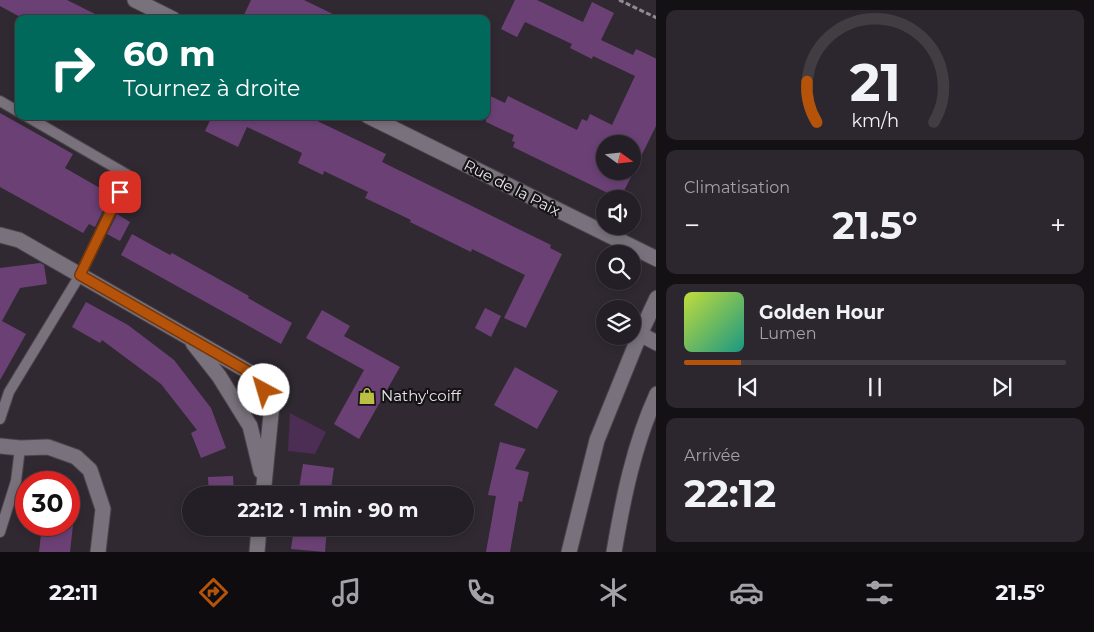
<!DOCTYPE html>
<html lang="fr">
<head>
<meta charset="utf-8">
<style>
	:root { --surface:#241f26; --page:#2c272e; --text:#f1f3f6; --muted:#a3a2a7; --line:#413d43; --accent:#b45309 }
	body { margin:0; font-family:Montserrat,sans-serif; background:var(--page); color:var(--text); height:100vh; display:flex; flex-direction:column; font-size:19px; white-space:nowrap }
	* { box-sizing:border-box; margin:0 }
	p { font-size:16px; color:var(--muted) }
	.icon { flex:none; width:28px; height:28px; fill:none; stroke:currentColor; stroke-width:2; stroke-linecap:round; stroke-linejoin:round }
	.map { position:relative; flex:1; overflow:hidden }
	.sheet { display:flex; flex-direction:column; gap:10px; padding:10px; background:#141115; width:438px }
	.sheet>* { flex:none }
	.guide { position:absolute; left:15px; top:15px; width:475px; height:105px; border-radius:10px; box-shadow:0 2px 8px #0003,0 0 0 1px var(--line); background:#00695c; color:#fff; overflow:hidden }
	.needle { width:32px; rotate:105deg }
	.fabs { position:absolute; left:596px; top:135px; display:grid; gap:10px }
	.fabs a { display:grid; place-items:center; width:45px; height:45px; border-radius:50%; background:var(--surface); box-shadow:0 2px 8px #0003,0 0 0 1px var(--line); font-size:25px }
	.speed { position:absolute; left:15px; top:471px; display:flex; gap:10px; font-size:25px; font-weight:700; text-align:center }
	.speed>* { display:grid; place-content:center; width:65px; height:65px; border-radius:50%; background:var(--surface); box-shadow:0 2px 8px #0003,0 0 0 1px var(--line); line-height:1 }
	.speed .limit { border:8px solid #d22; background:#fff; color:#111 }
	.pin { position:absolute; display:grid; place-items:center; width:42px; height:42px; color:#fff; margin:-21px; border-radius:10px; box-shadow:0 2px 8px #0006 }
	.me { position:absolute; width:55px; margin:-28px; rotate:321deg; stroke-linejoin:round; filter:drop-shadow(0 0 4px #0008) }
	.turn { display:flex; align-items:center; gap:18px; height:105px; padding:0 25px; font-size:22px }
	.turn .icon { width:65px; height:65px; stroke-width:2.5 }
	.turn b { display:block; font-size:35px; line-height:42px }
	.big { font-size:38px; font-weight:700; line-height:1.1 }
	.sheet .card { flex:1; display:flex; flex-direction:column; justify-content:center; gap:8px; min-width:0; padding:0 18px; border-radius:10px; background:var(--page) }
	.sheet .dial { align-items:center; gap:0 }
	.dial svg { height:130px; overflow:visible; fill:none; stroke:var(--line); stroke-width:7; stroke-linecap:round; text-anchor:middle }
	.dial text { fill:var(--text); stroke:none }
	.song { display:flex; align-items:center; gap:15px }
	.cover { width:60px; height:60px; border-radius:8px; background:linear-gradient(135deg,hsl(70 70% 55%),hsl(170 70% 35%)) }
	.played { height:5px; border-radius:2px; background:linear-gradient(90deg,var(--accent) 15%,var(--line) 15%) }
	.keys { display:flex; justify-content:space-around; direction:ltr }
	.heat { display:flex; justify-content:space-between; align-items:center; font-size:28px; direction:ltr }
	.trip { position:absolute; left:182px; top:486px; width:292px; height:50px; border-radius:25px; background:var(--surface); box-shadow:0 2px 8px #0003,0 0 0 1px var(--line); font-weight:700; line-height:50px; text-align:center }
	.dock { display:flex; height:80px; justify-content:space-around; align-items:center; background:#0e0c0f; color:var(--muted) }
	.dock .icon { width:35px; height:35px }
	.dock .selected { color:var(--accent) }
	.dock b { font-size:22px; color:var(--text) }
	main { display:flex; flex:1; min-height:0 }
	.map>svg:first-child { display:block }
	.green { fill:#4c2d53 }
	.building { fill:#6b4175; fill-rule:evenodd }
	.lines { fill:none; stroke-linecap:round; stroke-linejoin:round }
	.lane-casing { stroke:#4a444b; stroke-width:12 }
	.street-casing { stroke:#4a444b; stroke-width:17 }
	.secondary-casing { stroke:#4a444b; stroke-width:17 }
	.path { stroke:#908b92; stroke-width:3; stroke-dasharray:5 2.5; stroke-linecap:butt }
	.lane { stroke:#79717b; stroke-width:10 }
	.street { stroke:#79717b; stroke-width:15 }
	.secondary { stroke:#79717b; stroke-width:15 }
	.route-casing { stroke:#753606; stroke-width:12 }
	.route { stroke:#b45309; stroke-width:9 }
	.labels { text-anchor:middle; stroke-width:4.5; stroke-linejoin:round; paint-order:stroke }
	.street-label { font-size:15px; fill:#e7e3e8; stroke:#161317 }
	.poi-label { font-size:15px; fill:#e7e3e8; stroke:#161317; text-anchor:start }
</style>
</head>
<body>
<main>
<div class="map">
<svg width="657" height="552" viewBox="0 0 657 552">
	<rect width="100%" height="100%" fill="#302932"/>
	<!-- green -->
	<path class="green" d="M 290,413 L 326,432 L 315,454 L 288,451 Z"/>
	<!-- building -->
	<g class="building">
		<path d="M 0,0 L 67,0 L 105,19 L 24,19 L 0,6 Z"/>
		<path d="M 251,0 L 304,0 L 343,19 L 242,19 Z"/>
		<path d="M 515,0 L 537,0 L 583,22 L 592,2 L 614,13 L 601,40 L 633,55 L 636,49 L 657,59 L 657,124 L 620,199 L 513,147 L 515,142 L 512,141 L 514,135 L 486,122 L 486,94 L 505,103 L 508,96 L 577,130 L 582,119 L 587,121 L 590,114 L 612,125 L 635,76 L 593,56 L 592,59 L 570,48 L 572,44 L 525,22 L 517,37 L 501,29 ZM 605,144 L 632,144 L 632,171 L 605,171 Z"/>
		<path d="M 0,113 L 73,154 L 65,168 L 107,192 L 100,204 L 105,207 L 95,227 L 89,224 L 83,233 L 0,187 Z"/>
		<path d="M 212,116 L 307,116 L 386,154 L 382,162 L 551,245 L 550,248 L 562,254 L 526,328 L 504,318 L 525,275 L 472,249 L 471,252 L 410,222 L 411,220 L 365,198 L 368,192 L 324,171 L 323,175 L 298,163 L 302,153 L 247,127 L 238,147 L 205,131 Z"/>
		<path d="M 117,214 L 130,222 L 120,241 L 107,234 Z"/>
		<path d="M 132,234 L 170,255 L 172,253 L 249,296 L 248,298 L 292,323 L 281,344 L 121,255 Z"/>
		<path d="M 40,263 L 44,265 L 47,284 L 20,288 L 2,321 L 26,334 L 0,380 L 0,268 Z"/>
		<path d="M 86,302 L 128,325 L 174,360 L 211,408 L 226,448 L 201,458 L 191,433 L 197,430 L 161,384 L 102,340 L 100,343 L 72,327 Z"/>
		<path d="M 485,308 L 501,316 L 491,337 L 475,328 Z"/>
		<path d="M 322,310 L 350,326 L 344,336 L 400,367 L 359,439 L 334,424 L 364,370 L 306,338 Z"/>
		<path d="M 515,367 L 558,391 L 537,429 L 494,405 Z"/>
		<path d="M 500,442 L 526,449 L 515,469 L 529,472 L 522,502 L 519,501 L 510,552 L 486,552 L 496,496 L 488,495 Z"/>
		<path d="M 303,464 L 334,468 L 330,495 L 298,495 Z"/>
		<path d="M 233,476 L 234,495 L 209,495 L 208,477 Z"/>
		<path d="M 42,525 L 73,525 L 70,552 L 39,552 Z"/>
		<path d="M 294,528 L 327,528 L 325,552 L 291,549 Z"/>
	</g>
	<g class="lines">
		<!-- lane casing -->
		<g class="lane-casing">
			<g id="lane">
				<path d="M 0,101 L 19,112"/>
				<path d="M 0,419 L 9,392 L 80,275 L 128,175 L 26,116"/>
				<path d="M 0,532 L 16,481 L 20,448"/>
			</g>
		</g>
		<!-- street casing -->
		<g class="street-casing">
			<g id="street">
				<path d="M 135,0 L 173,19"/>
				<path d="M 368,116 L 657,259"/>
				<path d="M 0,235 L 19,240 L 256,376 L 272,404 L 263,495"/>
				<path d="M 640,334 L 657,343"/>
				<path d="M 193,343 L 219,376 L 250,426 L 261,471"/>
				<path d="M 0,446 L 20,448 L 48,447 L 76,457 L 90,470 L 103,509 L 98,552"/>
				<path d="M 257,552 L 259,528"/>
				<path d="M 614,552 C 623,499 634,444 657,394"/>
			</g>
		</g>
		<!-- secondary casing -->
		<g class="secondary-casing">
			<path id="secondary" d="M 569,552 L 597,440 L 640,334 L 657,298"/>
		</g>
		<!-- path -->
		<path class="path" d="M 619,0 L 657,18"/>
		<!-- lane -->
		<use href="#lane" class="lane"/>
		<!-- street -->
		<use href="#street" class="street"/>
		<!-- secondary -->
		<use href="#secondary" class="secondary"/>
	</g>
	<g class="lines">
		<!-- route casing -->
		<g class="route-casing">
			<path id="route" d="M 120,192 L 80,275 L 256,376 L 264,390"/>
		</g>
		<!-- route -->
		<use href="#route" class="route"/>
	</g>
	<!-- icons -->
	<defs>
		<g id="shop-bare" transform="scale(1.35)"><path d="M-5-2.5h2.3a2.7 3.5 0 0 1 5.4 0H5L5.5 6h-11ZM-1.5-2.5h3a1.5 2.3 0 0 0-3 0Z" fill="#bdbf43" stroke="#161317" stroke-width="2.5" paint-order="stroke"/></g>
	</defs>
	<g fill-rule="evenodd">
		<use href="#shop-bare" x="367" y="396"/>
	</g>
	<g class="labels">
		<!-- street labels -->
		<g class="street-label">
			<text transform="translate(512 188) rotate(27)" y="5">Rue de la Paix</text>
		</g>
		<!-- poi labels -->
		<g class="poi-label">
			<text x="381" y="401">Nathy'coiff</text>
		</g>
	</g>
</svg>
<div class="fabs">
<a><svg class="needle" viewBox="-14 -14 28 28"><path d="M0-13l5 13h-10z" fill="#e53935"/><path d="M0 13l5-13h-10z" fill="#a3a2a7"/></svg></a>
<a><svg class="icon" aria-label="sound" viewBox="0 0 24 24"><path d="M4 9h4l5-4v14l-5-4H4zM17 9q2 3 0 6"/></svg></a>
<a><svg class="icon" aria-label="search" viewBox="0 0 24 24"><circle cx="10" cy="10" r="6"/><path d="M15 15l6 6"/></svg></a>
<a><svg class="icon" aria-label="layers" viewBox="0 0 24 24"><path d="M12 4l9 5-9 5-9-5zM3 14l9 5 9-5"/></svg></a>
</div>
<div class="speed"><div class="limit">30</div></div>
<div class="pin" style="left:120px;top:192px;background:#d93025"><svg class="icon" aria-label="arrive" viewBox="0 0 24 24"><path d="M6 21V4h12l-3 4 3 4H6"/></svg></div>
<svg class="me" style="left:264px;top:390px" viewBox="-20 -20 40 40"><circle r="19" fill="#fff"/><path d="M0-13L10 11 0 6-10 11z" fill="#b45309"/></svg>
<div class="trip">22:12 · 1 min · 90 m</div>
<div class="guide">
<div class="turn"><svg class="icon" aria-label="right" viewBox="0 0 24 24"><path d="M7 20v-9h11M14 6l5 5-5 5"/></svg><div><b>60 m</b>Tournez à droite</div></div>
</div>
</div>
<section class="sheet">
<div class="card dial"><svg viewBox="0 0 100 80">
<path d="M14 69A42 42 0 1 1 86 69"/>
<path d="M14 69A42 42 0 0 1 8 44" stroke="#b45309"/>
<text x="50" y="56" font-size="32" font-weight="700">21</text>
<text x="50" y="72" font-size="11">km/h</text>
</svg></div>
<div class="card"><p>Climatisation</p>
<div class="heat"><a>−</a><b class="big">21.5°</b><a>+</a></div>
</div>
<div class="card">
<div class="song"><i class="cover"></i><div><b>Golden Hour</b><p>Lumen</p></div></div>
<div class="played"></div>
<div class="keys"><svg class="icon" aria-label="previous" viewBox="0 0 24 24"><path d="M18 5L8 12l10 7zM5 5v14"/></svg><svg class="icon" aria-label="pause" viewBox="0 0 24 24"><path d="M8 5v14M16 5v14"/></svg><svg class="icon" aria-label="next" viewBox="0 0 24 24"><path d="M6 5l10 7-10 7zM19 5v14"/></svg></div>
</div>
<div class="card"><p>Arrivée</p><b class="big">22:12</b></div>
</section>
</main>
<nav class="dock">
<b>22:11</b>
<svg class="icon selected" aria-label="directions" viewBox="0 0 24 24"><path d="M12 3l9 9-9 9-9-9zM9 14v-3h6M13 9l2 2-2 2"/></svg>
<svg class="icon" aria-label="music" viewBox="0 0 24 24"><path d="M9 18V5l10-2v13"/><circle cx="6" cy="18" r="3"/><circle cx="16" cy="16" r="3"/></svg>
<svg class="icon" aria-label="phone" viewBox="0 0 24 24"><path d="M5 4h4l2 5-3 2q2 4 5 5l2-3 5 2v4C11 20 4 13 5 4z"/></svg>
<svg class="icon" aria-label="climate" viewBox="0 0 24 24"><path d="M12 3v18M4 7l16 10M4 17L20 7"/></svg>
<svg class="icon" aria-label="car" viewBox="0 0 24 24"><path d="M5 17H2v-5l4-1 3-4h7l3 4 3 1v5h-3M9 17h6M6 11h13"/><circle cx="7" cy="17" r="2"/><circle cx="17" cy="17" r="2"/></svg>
<svg class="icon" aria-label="filters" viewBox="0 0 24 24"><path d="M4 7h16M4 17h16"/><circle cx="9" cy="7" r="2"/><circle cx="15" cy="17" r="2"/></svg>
<b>21.5°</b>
</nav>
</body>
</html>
